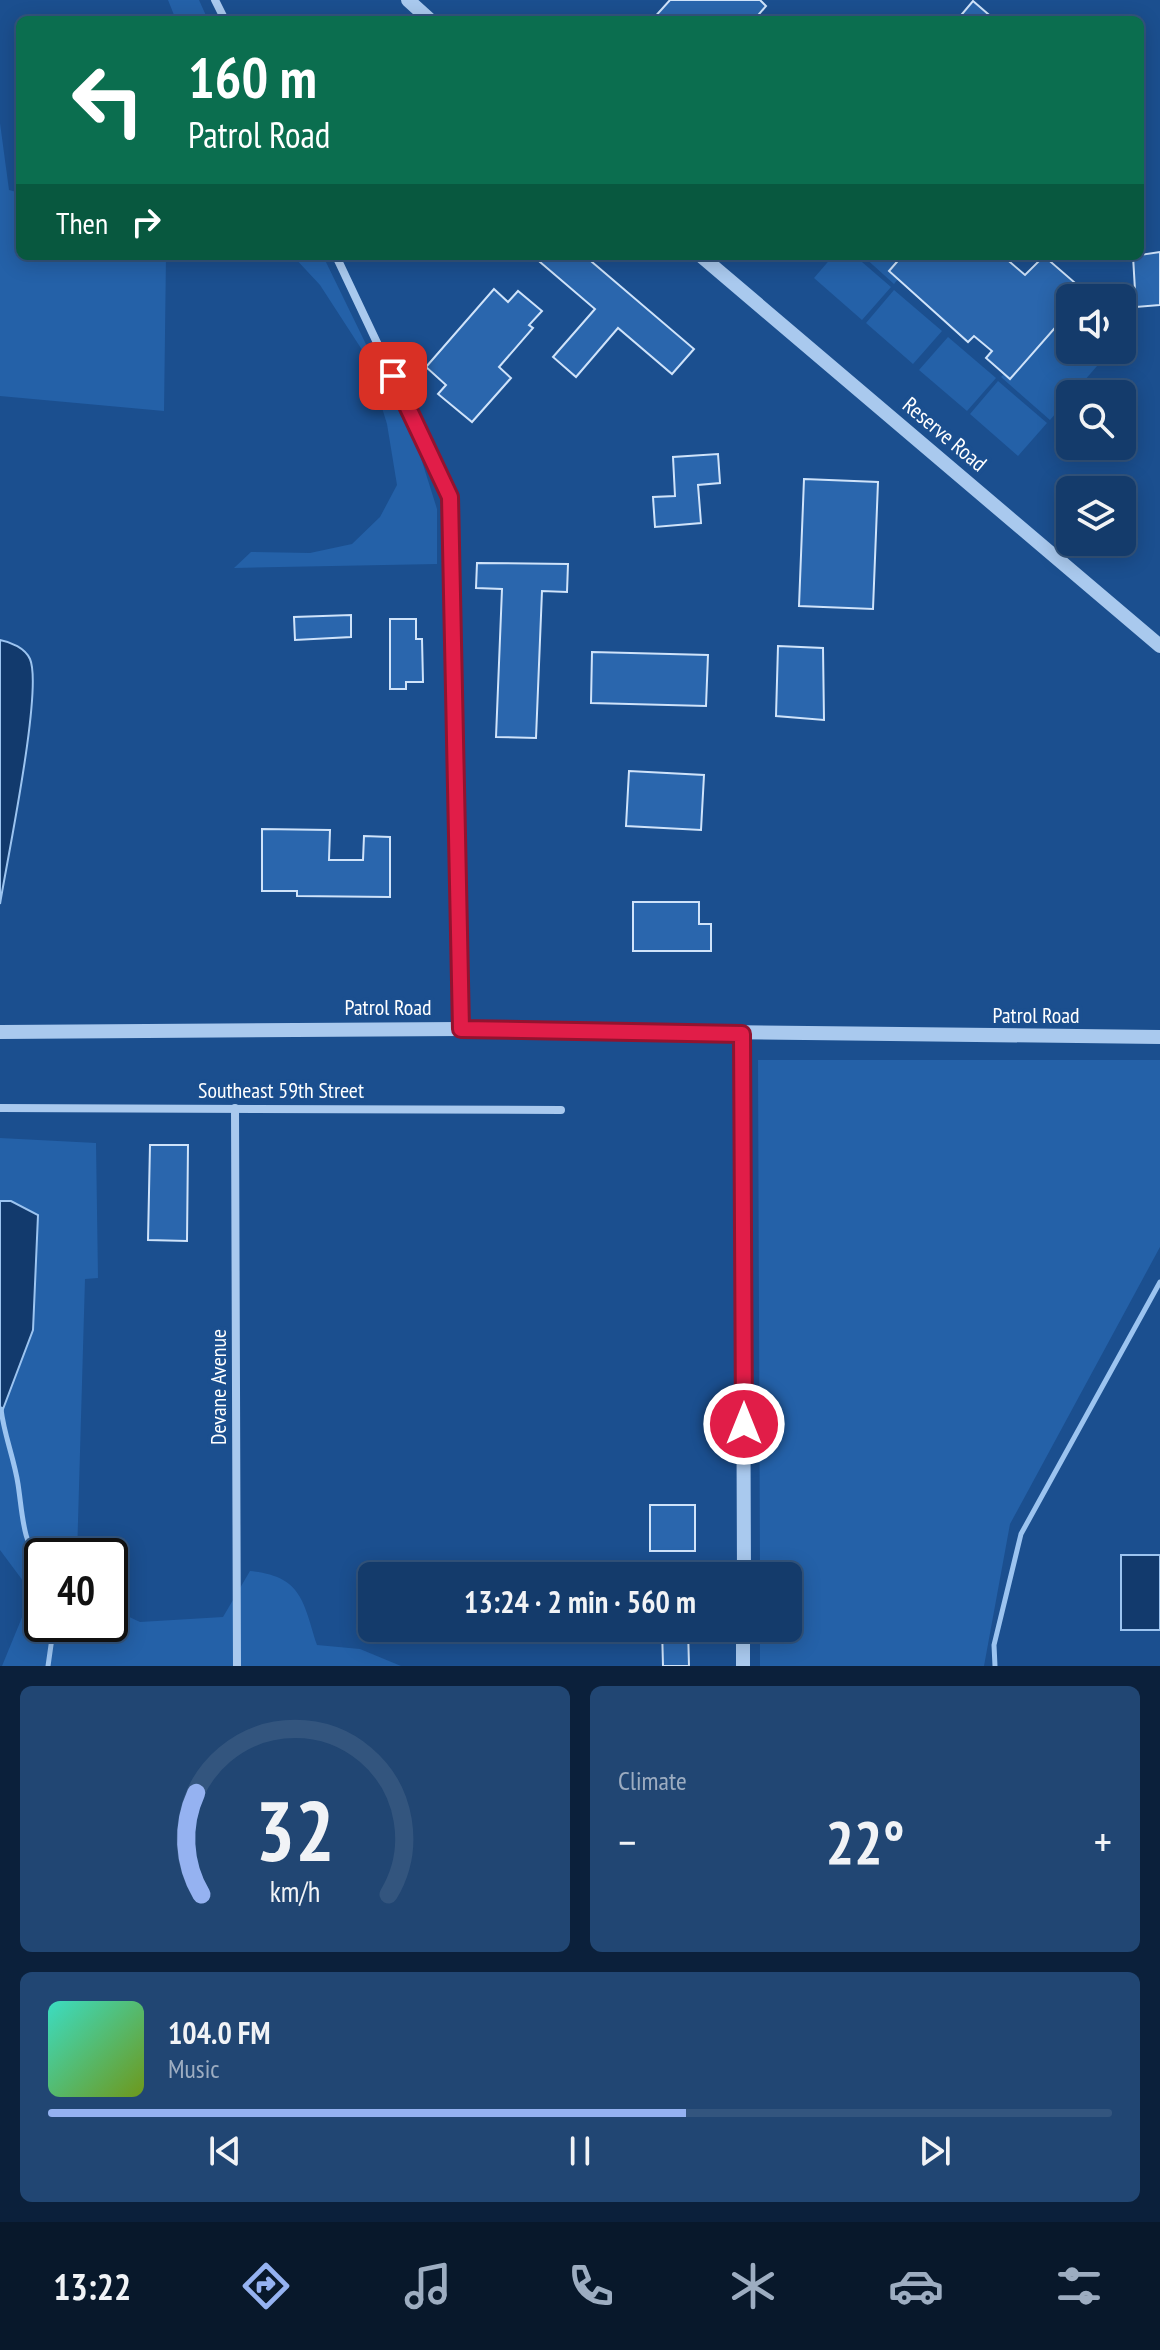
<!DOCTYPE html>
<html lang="en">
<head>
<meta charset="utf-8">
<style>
	:root { --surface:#143b6b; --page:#214673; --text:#f1f3f6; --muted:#9dadc1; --line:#33557e; --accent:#95b2f1 }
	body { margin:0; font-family:"PT Sans Narrow",sans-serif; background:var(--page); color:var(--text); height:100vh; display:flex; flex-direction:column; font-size:30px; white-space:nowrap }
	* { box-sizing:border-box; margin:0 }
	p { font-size:26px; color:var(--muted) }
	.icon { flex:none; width:44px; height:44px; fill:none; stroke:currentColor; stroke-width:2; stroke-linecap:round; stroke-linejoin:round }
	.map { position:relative; height:1666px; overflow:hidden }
	.panel { display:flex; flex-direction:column; gap:20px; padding:20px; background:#0b203b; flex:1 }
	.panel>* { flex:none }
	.top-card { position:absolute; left:16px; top:16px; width:1128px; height:244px; border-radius:12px; box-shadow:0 4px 20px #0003,0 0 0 2px var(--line); background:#0b6e4f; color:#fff; overflow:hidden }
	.fabs { position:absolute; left:1056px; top:284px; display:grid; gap:16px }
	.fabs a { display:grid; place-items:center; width:80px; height:80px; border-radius:12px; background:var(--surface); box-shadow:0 4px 20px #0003,0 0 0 2px var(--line); font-size:40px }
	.speed { position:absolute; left:24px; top:1538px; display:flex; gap:16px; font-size:40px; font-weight:700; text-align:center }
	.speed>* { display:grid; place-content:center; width:104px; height:104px; border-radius:50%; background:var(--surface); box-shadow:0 4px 20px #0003,0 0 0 2px var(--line); line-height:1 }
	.speed .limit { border:4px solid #111; border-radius:12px; background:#fff; color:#111 }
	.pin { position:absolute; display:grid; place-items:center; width:68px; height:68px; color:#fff; margin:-34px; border-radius:16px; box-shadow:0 4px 12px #0006 }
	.me { position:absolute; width:88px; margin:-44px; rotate:0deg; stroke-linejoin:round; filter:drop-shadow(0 0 6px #0008) }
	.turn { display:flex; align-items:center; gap:28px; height:168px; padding:0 40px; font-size:36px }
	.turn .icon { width:104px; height:104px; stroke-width:2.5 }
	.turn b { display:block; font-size:56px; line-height:68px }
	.then { display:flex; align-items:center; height:76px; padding:0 40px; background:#0003; gap:16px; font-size:30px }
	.big { font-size:60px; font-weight:600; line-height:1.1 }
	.panel .tile { flex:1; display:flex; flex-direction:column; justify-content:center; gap:12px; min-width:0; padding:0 28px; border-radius:12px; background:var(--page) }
	.panel .dial { align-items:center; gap:0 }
	.dial svg { height:208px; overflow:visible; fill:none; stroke:var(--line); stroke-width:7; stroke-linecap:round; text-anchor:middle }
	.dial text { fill:var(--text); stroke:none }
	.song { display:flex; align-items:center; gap:24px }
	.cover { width:96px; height:96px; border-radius:12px; background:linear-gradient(135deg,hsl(170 70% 55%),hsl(80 70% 35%)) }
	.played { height:8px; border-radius:4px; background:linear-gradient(90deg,var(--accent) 60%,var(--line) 60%) }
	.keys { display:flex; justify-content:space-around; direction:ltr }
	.heat { display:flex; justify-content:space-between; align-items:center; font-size:44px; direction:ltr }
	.panel .tiles { flex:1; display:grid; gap:20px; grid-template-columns:1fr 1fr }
	.tile:last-child { grid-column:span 2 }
	.trip { position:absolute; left:358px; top:1562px; width:444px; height:80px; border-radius:12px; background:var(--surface); box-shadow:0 4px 20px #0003,0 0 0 2px var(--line); font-weight:600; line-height:80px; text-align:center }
	.tabs { display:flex; height:128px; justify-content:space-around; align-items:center; background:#08182b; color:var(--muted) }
	.tabs .icon { width:56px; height:56px }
	.tabs .on { color:var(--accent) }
	.tabs b { font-size:36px; color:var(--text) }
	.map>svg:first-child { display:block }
	.green { fill:#2461a8 }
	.water { fill:#123a6d; stroke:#9cc4f0; stroke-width:2 }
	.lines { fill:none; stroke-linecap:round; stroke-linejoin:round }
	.stream { stroke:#9cc4f0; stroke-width:5 }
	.building { fill:#2a66ad; stroke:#cfe3fa; stroke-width:2 }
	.minor { stroke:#a9c9ee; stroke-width:8 }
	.tertiary { stroke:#a9c9ee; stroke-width:14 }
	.route-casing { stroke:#92132f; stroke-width:20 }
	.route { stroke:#e11d48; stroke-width:14 }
	.labels { text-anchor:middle; stroke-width:8; stroke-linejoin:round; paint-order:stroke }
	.street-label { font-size:22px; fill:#fff; stroke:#1b4f8f }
</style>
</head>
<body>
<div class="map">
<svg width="1160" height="1666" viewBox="0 0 1160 1666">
	<rect width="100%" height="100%" fill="#1b4f8f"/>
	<!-- green -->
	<g class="green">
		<path d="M 168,0 L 199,0 L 208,20 L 176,20 Z"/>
		<path d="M 0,123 L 9,190 L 20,193 L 20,256 L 166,256 L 164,411 L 0,396 Z"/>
		<path d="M 293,256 L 323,256 L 420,455 L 437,509 L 437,564 L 234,568 L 251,552 L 310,553 L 352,544 L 380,517 L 397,485 L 387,424 L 366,356 L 320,285 Z"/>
		<path d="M 833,256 L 855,256 L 891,287 L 862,320 L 814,278 Z"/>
		<path d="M 863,256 L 902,256 L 889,271 L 898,279 L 894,284 Z"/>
		<path d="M 894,290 L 942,331 L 913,364 L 866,323 Z"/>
		<path d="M 1059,299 L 1070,309 L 1070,350 L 1111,350 L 1050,420 L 1001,377 L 1004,374 L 1011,379 L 1068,313 L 1056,302 Z"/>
		<path d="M 948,337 L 996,378 L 967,411 L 919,370 Z"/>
		<path d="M 998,381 L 1047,423 L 1018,456 L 970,414 Z"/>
		<path d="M 758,1060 L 1160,1060 L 1160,1247 L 1010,1524 L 984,1666 L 760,1666 L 760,1628 L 788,1628 L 788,1576 L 760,1576 Z"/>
		<path d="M 0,1138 L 96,1143 L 98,1278 L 85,1279 L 77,1556 L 42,1556 L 42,1624 L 110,1624 L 110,1608 L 140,1622 L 223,1617 L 250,1571 C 302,1576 303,1601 317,1645 L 360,1649 L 401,1666 L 2,1666 L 32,1593 L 0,1550 Z"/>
	</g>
	<!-- water -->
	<g class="water">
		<path d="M 0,640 C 11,642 25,648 30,659 C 43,689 7,860 0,904 Z"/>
		<path d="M 0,1201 L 11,1201 L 38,1215 L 33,1330 L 0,1417 Z"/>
		<rect x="1121" y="1555" width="39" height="75"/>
	</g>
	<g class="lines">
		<!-- stream -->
		<g class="stream">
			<path d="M 1,1409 C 4,1435 14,1458 18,1484 C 23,1517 22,1540 42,1569"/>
			<path d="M 48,1666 L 54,1624"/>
			<path d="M 995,1666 L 994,1645 L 1021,1534 L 1160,1282"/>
		</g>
	</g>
	<!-- building -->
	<g class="building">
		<path d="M 670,0 L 760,0 L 766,6 L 754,20 L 652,20 Z"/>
		<path d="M 973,1 L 995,20 L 957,20 Z"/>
		<path d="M 1160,252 L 1160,305 L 1136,307 L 1133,256 Z"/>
		<path d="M 533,256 L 585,256 L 694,349 L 672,374 L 618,328 L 576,377 L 553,357 L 595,309 Z"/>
		<path d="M 902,256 L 1003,256 L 1025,275 L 1044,256 L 1074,282 L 1056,303 L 1068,313 L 1010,379 L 986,358 L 992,351 L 974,336 L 968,342 L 889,271 Z"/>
		<path d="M 494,289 L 508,302 L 518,291 L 542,311 L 529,325 L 533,328 L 499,367 L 511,378 L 472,422 L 438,394 L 446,385 L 426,367 Z"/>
		<path d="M 718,454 L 720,483 L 698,485 L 701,523 L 655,527 L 653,497 L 675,496 L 673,457 Z"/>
		<path d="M 804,479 L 878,482 L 873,609 L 799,606 Z"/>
		<path d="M 477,563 L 568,564 L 567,592 L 542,591 L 536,738 L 496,737 L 502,589 L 476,588 Z"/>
		<path d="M 351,615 L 351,637 L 295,640 L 294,617 Z"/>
		<path d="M 390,619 L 416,619 L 416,639 L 422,639 L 423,682 L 406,682 L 406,689 L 390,689 Z"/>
		<path d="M 778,646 L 823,648 L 824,720 L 776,716 Z"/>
		<path d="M 592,652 L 708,655 L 706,706 L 591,703 Z"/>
		<path d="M 629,771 L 704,775 L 701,830 L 626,826 Z"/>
		<path d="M 262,829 L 330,830 L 329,860 L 363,860 L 364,836 L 390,837 L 390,897 L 297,896 L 297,891 L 262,891 Z"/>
		<path d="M 633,902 L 699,902 L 699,924 L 711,924 L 711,951 L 633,951 Z"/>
		<path d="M 150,1145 L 188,1145 L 187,1241 L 148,1240 Z"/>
		<rect x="650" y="1505" width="45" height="46"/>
		<path d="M 662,1628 L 688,1628 L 689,1666 L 663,1666 Z"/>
	</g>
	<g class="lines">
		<!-- minor -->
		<g class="minor">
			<path d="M 215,0 L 225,20"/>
			<path d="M 336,256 L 450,497 L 461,1029"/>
			<path d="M 0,1108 L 561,1110"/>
			<path d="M 235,1108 L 237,1666"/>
		</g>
		<!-- tertiary -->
		<g class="tertiary">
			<path d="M 408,0 L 430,20"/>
			<path d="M 701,256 L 1160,646"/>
			<path d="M 0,1032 L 461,1029 L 1160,1037"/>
			<path d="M 742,1034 L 744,1576"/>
			<path d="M 743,1666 L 743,1628"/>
		</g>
	</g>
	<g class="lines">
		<!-- route casing -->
		<g class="route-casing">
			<path id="route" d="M 393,376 L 450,497 L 461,1029 L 742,1034 L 744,1424"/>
		</g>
		<!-- route -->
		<use href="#route" class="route"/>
	</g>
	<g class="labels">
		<!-- street labels -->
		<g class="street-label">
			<text transform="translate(945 434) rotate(40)" y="8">Reserve Road</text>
			<text x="388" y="1015">Patrol Road</text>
			<text x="1036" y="1023">Patrol Road</text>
			<text x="281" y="1098">Southeast 59th Street</text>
			<text transform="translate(218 1387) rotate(-90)" y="8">Devane Avenue</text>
		</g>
	</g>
</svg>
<div class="fabs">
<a><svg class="icon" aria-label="sound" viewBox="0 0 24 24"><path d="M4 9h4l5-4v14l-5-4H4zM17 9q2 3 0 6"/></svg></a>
<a><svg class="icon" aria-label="search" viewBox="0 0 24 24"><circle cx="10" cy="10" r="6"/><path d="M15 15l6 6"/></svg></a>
<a><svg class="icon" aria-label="layers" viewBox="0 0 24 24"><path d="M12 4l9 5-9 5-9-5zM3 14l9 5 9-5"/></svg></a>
</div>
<div class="speed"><div class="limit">40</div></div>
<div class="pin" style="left:393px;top:376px;background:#d93025"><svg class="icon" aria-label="arrive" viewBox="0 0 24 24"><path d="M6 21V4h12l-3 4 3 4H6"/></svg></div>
<svg class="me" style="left:744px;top:1424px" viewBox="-20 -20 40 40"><circle r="17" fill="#e11d48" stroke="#fff" stroke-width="3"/><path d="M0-11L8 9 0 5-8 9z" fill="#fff"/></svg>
<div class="trip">13:24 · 2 min · 560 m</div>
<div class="top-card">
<div class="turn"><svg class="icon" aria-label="left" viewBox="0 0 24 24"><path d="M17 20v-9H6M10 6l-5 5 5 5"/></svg><div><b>160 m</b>Patrol Road</div></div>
<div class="then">Then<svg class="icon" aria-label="right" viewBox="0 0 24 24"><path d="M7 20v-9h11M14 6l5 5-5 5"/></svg></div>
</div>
</div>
<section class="panel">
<div class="tiles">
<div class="tile dial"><svg viewBox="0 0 100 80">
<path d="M14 69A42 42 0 1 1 86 69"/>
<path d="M14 69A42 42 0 0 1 12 30" stroke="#95b2f1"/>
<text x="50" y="56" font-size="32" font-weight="700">32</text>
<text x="50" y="72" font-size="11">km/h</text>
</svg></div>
<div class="tile"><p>Climate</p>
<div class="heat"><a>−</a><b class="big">22°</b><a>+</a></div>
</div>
<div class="tile">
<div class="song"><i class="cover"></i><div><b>104.0 FM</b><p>Music</p></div></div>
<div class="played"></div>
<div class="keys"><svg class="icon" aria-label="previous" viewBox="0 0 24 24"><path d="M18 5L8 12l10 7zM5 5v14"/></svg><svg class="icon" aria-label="pause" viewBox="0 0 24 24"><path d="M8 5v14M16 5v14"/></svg><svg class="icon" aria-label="next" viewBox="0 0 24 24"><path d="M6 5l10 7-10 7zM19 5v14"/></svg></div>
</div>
</div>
</section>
<nav class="tabs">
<b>13:22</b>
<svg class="icon on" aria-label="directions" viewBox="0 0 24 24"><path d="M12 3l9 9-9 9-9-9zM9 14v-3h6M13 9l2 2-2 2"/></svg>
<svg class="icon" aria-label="music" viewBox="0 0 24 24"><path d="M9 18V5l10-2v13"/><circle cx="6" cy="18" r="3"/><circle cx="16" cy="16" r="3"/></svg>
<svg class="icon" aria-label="phone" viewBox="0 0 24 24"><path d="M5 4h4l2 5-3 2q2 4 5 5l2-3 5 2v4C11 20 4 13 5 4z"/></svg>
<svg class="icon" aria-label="climate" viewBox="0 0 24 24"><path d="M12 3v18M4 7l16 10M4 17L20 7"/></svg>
<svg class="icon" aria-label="car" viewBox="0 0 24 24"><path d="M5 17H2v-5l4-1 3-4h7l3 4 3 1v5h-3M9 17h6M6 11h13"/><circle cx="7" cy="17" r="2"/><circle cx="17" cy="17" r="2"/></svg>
<svg class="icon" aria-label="filters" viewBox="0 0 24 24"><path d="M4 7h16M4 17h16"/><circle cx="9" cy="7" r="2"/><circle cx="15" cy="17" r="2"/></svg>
</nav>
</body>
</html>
